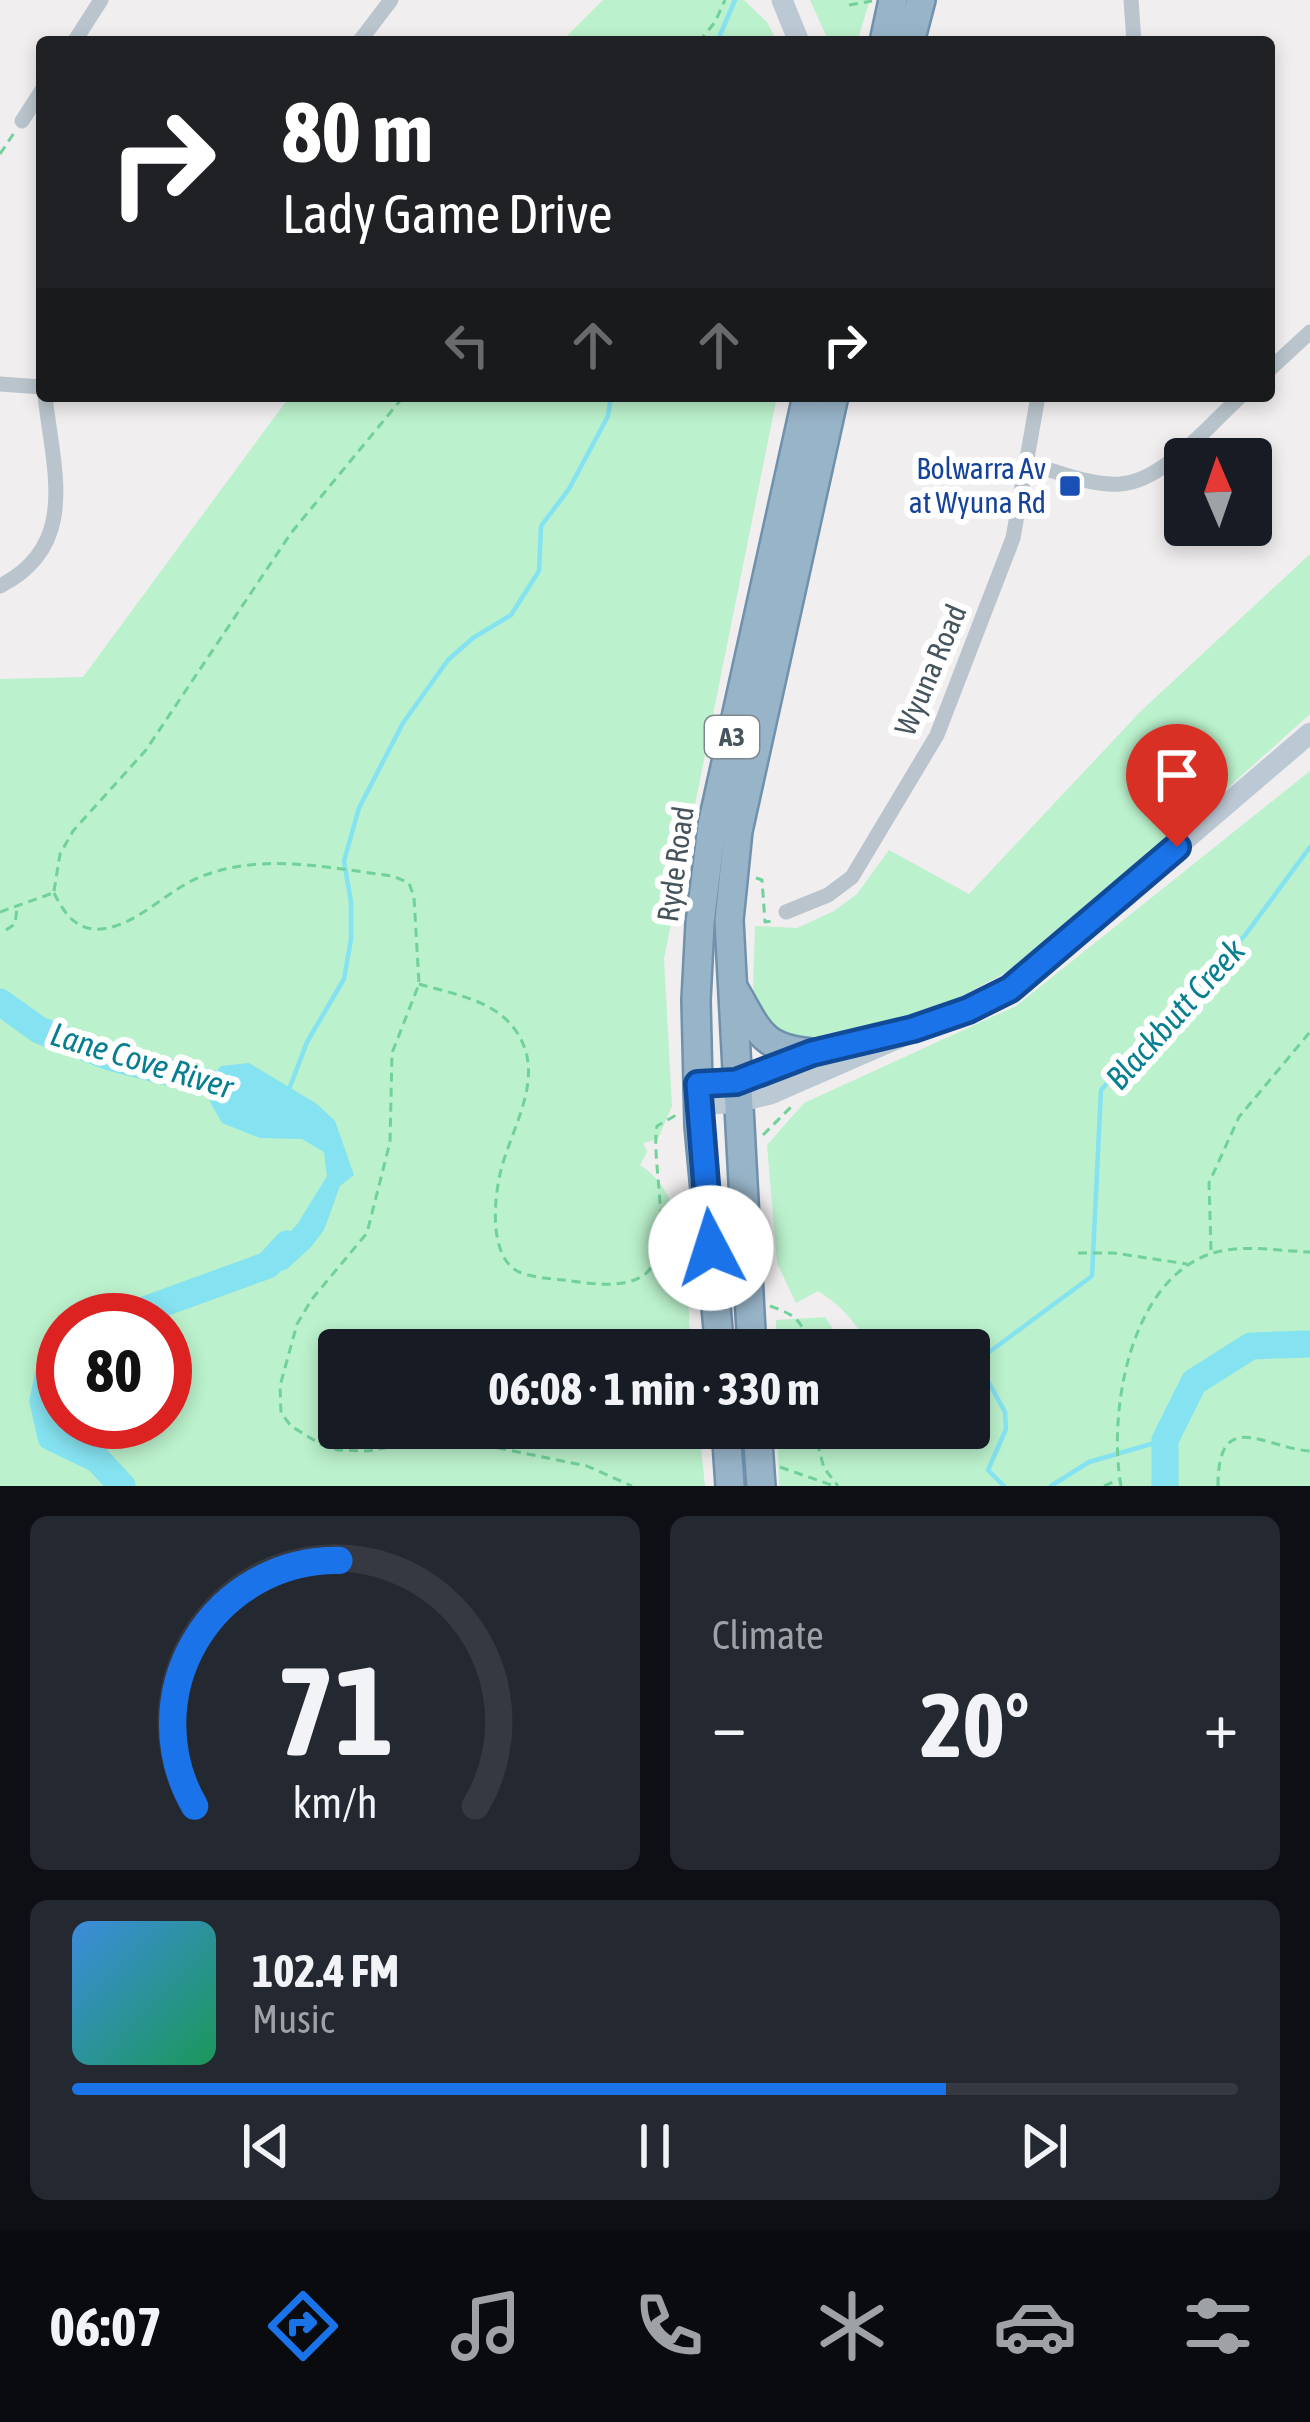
<!DOCTYPE html>
<html lang="en">
<head>
<meta charset="utf-8">
<style>
	:root { --surface:#171b24; --page:#242831; --text:#f1f3f6; --muted:#9ea1a6; --line:#363941; --accent:#1a73e8 }
	body { margin:0; font-family:"Asap Condensed",sans-serif; background:var(--page); color:var(--text); height:100vh; display:flex; flex-direction:column; font-size:45px; white-space:nowrap }
	* { box-sizing:border-box; margin:0 }
	p { font-size:39px; color:var(--muted) }
	.icon { flex:none; width:66px; height:66px; fill:none; stroke:currentColor; stroke-width:2; stroke-linecap:round; stroke-linejoin:round }
	.map { position:relative; height:1486px; overflow:hidden }
	.drawer { display:flex; flex-direction:column; gap:30px; padding:30px; background:#0d0f14; flex:1 }
	.drawer>* { flex:none }
	.guide { position:absolute; left:36px; top:36px; width:1239px; height:366px; border-radius:12px; box-shadow:0 6px 18px #0003; background:#202124; color:#fff; overflow:hidden }
	.needle { width:78px; rotate:358deg }
	.tools { position:absolute; left:1164px; top:438px; display:grid; gap:24px }
	.tools a { display:grid; place-items:center; width:108px; height:108px; border-radius:12px; background:var(--surface); box-shadow:0 6px 18px #0003; font-size:60px }
	.speed { position:absolute; left:36px; top:1293px; display:flex; gap:24px; font-size:60px; font-weight:700; text-align:center }
	.speed>* { display:grid; place-content:center; width:156px; height:156px; border-radius:50%; background:var(--surface); box-shadow:0 6px 18px #0003; line-height:1 }
	.speed .limit { border:18px solid #d22; background:#fff; color:#111 }
	.pin { position:absolute; display:grid; place-items:center; width:102px; height:102px; color:#fff; margin:-123px -51px; border-radius:50% 50% 50% 0; rotate:-45deg; box-shadow:0 0 12px #0007 }
	.pin .icon { rotate:45deg }
	.me { position:absolute; width:132px; margin:-66px; rotate:355deg; stroke-linejoin:round; filter:drop-shadow(0 0 9px #0008) }
	.turn { display:flex; align-items:center; gap:42px; height:252px; padding:0 48px; font-size:54px }
	.turn .icon { width:156px; height:156px; stroke-width:2.5 }
	.turn b { display:block; font-size:84px; line-height:102px }
	.lanes { display:flex; align-items:center; height:114px; padding:0 48px; background:#0003; justify-content:center; gap:60px; direction:ltr }
	.lanes .off { opacity:.35 }
	.big { font-size:90px; font-weight:700; line-height:1.1 }
	.drawer .widget { flex:1; display:flex; flex-direction:column; justify-content:center; gap:18px; min-width:0; padding:0 42px; border-radius:18px; background:var(--page) }
	.drawer .dial { align-items:center; gap:0 }
	.dial svg { height:312px; overflow:visible; fill:none; stroke:var(--line); stroke-width:7; stroke-linecap:round; text-anchor:middle }
	.dial text { fill:var(--text); stroke:none }
	.song { display:flex; align-items:center; gap:36px }
	.cover { width:144px; height:144px; border-radius:18px; background:linear-gradient(135deg,hsl(210 70% 55%),hsl(150 70% 35%)) }
	.played { height:12px; border-radius:6px; background:linear-gradient(90deg,var(--accent) 75%,var(--line) 75%) }
	.keys { display:flex; justify-content:space-around; direction:ltr }
	.heat { display:flex; justify-content:space-between; align-items:center; font-size:66px; direction:ltr }
	.drawer .tiles { flex:1; display:grid; gap:30px; grid-template-columns:1fr 1fr }
	.widget:last-child { grid-column:span 2 }
	.trip { position:absolute; left:318px; top:1329px; width:672px; height:120px; border-radius:12px; background:var(--surface); box-shadow:0 6px 18px #0003; font-weight:700; line-height:120px; text-align:center }
	.dock { display:flex; height:192px; justify-content:space-around; align-items:center; background:#090b0e; color:var(--muted) }
	.dock .icon { width:84px; height:84px }
	.dock .active { color:var(--accent) }
	.dock b { font-size:54px; color:var(--text) }
	.map>svg:first-child { display:block }
	.green { fill:#bbf1cc; fill-rule:evenodd }
	.water { fill:#85e2f0 }
	.lines { fill:none; stroke-linecap:round; stroke-linejoin:round }
	.stream { stroke:#85e2f0; stroke-width:4.5 }
	.river { stroke:#85e2f0; stroke-width:27 }
	.trunk-casing { stroke:#6f91ac; stroke-width:32 }
	.path { stroke:#71d19a; stroke-width:3; stroke-dasharray:9 6; stroke-linecap:butt }
	.minor { stroke:#b9c4cc; stroke-width:15 }
	.secondary { stroke:#bbc9d4; stroke-width:21 }
	.trunk { stroke:#98b4c8; stroke-width:27 }
	.route-casing { stroke:#114b97; stroke-width:30 }
	.route { stroke:#1a73e8; stroke-width:21 }
	.transit-dot { fill:#1a4fb4; stroke:#fff; stroke-width:4.5 }
	.labels { text-anchor:middle; stroke-width:12; stroke-linejoin:round; paint-order:stroke }
	.shield { fill:#fff; stroke:#7e878e; stroke-width:3 }
	.shield-label { font-size:27px; font-weight:bold; fill:#46545d }
	.transit-label { font-size:30px; fill:#164399; stroke:#fff; text-anchor:end }
	.street-label { font-size:30px; fill:#46545d; stroke:#fff }
	.water-label { font-size:33px; font-style:italic; fill:#077f91; stroke:#fff }
</style>
</head>
<body>
<div class="map">
<svg width="1310" height="1486" viewBox="0 0 1310 1486">
	<rect width="100%" height="100%" fill="#f1eeef"/>
	<!-- green -->
	<g class="green">
		<path d="M 603,0 L 744,0 L 767,22 L 777,42 L 561,42 Z"/>
		<path d="M 810,0 L 870,0 L 857,42 L 829,42 Z"/>
		<path d="M 290,396 L 777,396 L 664,959 L 672,1106 L 658,1139 L 643,1143 L 647,1152 L 640,1165 C 693,1197 686,1294 691,1350 L 339,1350 L 339,1428 L 699,1428 L 705,1486 L 0,1486 L 0,679 L 83,677 ZM 63,1320 L 165,1320 L 165,1422 L 63,1422 Z"/>
		<path d="M 1310,554 L 1310,714 L 1122,883 L 1014,968 L 912,1023 L 802,1040 L 786,1039 L 763,1026 L 753,992 L 755,926 L 797,928 L 834,911 L 857,894 L 889,850 L 969,894 L 1141,711 Z"/>
		<path d="M 1310,771 L 1310,1486 L 779,1486 L 777,1428 L 877,1428 L 877,1439 L 899,1435 L 898,1428 L 969,1428 L 969,1350 L 870,1350 C 857,1323 843,1307 818,1291 L 796,1303 L 777,1263 L 767,1145 L 804,1103 L 1016,1006 Z"/>
		<path d="M 825,1317 L 847,1350 L 776,1350 L 776,1320 Z"/>
	</g>
	<!-- water -->
	<path class="water" d="M 249,1063 L 317,1104 L 335,1121 L 354,1175 L 340,1186 L 324,1230 L 311,1247 L 287,1269 L 265,1276 L 261,1266 L 298,1223 L 327,1176 L 324,1152 L 302,1139 L 260,1138 L 222,1123 L 203,1089 L 221,1066 Z"/>
	<g class="lines">
		<!-- stream -->
		<g class="stream">
			<path d="M 717,42 L 735,0"/>
			<path d="M 288,1092 L 307,1042 L 344,979 L 351,939 L 351,902 L 344,861 L 359,808 L 403,723 L 448,660 L 473,638 L 511,615 L 539,571 L 541,526 L 569,489 L 608,416 L 611,396"/>
			<path d="M 1004,1486 L 988,1470 L 1006,1429 L 1005,1412 L 977,1361 L 1092,1276 L 1101,1090 L 1246,934 L 1310,847"/>
			<path d="M 1051,1486 L 1089,1462 L 1165,1440"/>
		</g>
		<!-- river -->
		<g class="river">
			<path d="M 0,1002 L 39,1030 L 113,1058 L 241,1091"/>
			<path d="M 117,1320 L 268,1265 L 287,1244"/>
			<path d="M 63,1361 L 49,1372 L 43,1401 L 51,1437 L 97,1459 L 122,1486"/>
			<path d="M 1165,1486 L 1165,1440 L 1194,1382 L 1251,1346 L 1310,1344"/>
		</g>
		<!-- trunk casing -->
		<g class="trunk-casing">
			<g id="trunk">
				<path d="M 884,42 L 893,0"/>
				<path d="M 910,42 L 921,0"/>
				<path d="M 734,989 C 758,1029 760,1049 812,1053"/>
				<path d="M 720,1350 L 699,1126 L 696,1000 L 700,923 L 712,826 L 807,396"/>
				<path d="M 752,1350 L 729,920 L 738,831 L 834,396"/>
				<path d="M 726,1428 L 730,1486"/>
				<path d="M 757,1428 L 761,1486"/>
			</g>
		</g>
		<!-- path -->
		<g class="path">
			<path d="M 849,5 L 872,1"/>
			<path d="M 699,42 L 715,22 L 725,0"/>
			<path d="M 0,154 L 14,133"/>
			<path d="M 756,878 L 762,880 L 765,922 L 772,921"/>
			<path d="M 54,891 L 60,854 L 73,831 L 146,750 L 291,533 L 404,396"/>
			<path d="M 54,893 C 64,913 76,931 101,929 C 137,926 167,890 200,877 C 263,852 328,868 393,876 L 409,883 L 414,897 L 419,984 L 392,1053 L 390,1142 L 367,1233 L 312,1299 L 297,1324 L 280,1386 L 281,1413 L 291,1426 L 320,1444 L 338,1450 L 368,1451 L 431,1440 L 459,1440 L 587,1466 L 632,1486"/>
			<path d="M 0,912 L 53,893"/>
			<path d="M 6,930 L 15,924 L 17,908"/>
			<path d="M 419,984 C 453,994 495,1000 516,1031 C 547,1076 512,1126 501,1170 C 494,1198 488,1257 519,1272 C 531,1277 550,1279 563,1280 C 588,1283 622,1290 644,1275 C 677,1251 650,1164 657,1126 L 678,1114"/>
			<path d="M 763,1135 L 794,1104"/>
			<path d="M 1211,1250 L 1209,1183 L 1239,1117 L 1310,1032"/>
			<path d="M 1078,1253 L 1114,1253 L 1187,1264"/>
			<path d="M 770,1306 C 796,1315 806,1322 806,1350"/>
			<path d="M 813,1428 L 824,1468 L 838,1486"/>
			<path d="M 780,1467 L 834,1486"/>
			<path d="M 1104,1486 L 1118,1480"/>
			<path d="M 1121,1486 C 1108,1413 1129,1285 1207,1255 C 1238,1243 1278,1251 1310,1252"/>
			<path d="M 1218,1486 C 1218,1406 1264,1448 1310,1451"/>
		</g>
		<!-- minor -->
		<g class="minor">
			<path d="M 1131,0 L 1134,42"/>
			<path d="M 74,42 L 101,0"/>
			<path d="M 359,42 L 391,0"/>
			<path d="M 22,121 L 42,90"/>
			<path d="M 1269,370 L 1310,332"/>
			<path d="M 0,384 L 42,387"/>
			<path d="M 1027,463 C 1056,471 1090,486 1120,484 C 1163,482 1210,424 1241,396"/>
			<path d="M 0,586 C 80,546 53,469 45,396"/>
			<path d="M 786,912 L 828,895 L 852,877 L 937,735 L 1013,538 L 1038,396"/>
		</g>
		<!-- secondary -->
		<g class="secondary">
			<path d="M 782,0 L 799,42"/>
			<path d="M 698,1084 C 756,1081 809,1053 865,1040"/>
			<path d="M 698,1105 L 738,1102 L 770,1094 L 1011,989 L 1310,733"/>
		</g>
		<!-- trunk -->
		<use href="#trunk" class="trunk"/>
	</g>
	<g class="lines">
		<!-- route casing -->
		<g class="route-casing">
			<path id="route" d="M 711,1248 L 698,1084 L 736,1082 L 812,1053 L 913,1029 L 968,1010 L 1010,989 L 1177,847"/>
		</g>
		<!-- route -->
		<use href="#route" class="route"/>
	</g>
	<!-- markers -->
	<rect class="transit-dot" x="1058" y="474" width="24" height="24" rx="6"/>
	<g class="labels">
		<!-- shield labels -->
		<rect class="shield" x="705" y="716" width="54" height="42" rx="9"/>
		<g class="shield-label">
			<text x="732" y="746">A3</text>
		</g>
		<!-- transit labels -->
		<g class="transit-label">
			<text x="1046" y="479">Bolwarra Av<tspan x="1046" dy="34">at Wyuna Rd</tspan></text>
		</g>
		<!-- street labels -->
		<g class="street-label">
			<text transform="translate(931 670) rotate(-67)" y="10">Wyuna Road</text>
			<text transform="translate(676 864) rotate(-82)" y="10">Ryde Road</text>
		</g>
		<!-- water labels -->
		<g class="water-label">
			<text transform="translate(1175 1014) rotate(-48)" y="12">Blackbutt Creek</text>
			<text transform="translate(142 1060) rotate(17)" y="12">Lane Cove River</text>
		</g>
	</g>
</svg>
<div class="tools">
<a><svg class="needle" viewBox="-14 -14 28 28"><path d="M0-13l5 13h-10z" fill="#e53935"/><path d="M0 13l5-13h-10z" fill="#9ea1a6"/></svg></a>
</div>
<div class="speed"><div class="limit">80</div></div>
<div class="pin" style="left:1177px;top:847px;background:#d93025"><svg class="icon" aria-label="arrive" viewBox="0 0 24 24"><path d="M6 21V4h12l-3 4 3 4H6"/></svg></div>
<svg class="me" style="left:711px;top:1248px" viewBox="-20 -20 40 40"><circle r="19" fill="#fff"/><path d="M0-13L10 11 0 6-10 11z" fill="#1a73e8"/></svg>
<div class="trip">06:08 · 1 min · 330 m</div>
<div class="guide">
<div class="turn"><svg class="icon" aria-label="right" viewBox="0 0 24 24"><path d="M7 20v-9h11M14 6l5 5-5 5"/></svg><div><b>80 m</b>Lady Game Drive</div></div>
<div class="lanes"><svg class="icon off" aria-label="left" viewBox="0 0 24 24"><path d="M17 20v-9H6M10 6l-5 5 5 5"/></svg><svg class="icon off" aria-label="ahead" viewBox="0 0 24 24"><path d="M12 20V5M6 11l6-6 6 6"/></svg><svg class="icon off" aria-label="ahead" viewBox="0 0 24 24"><path d="M12 20V5M6 11l6-6 6 6"/></svg><svg class="icon" aria-label="right" viewBox="0 0 24 24"><path d="M7 20v-9h11M14 6l5 5-5 5"/></svg></div>
</div>
</div>
<section class="drawer">
<div class="tiles">
<div class="widget dial"><svg viewBox="0 0 100 80">
<path d="M14 69A42 42 0 1 1 86 69"/>
<path d="M14 69A42 42 0 0 1 51 6" stroke="#1a73e8"/>
<text x="50" y="56" font-size="32" font-weight="700">71</text>
<text x="50" y="72" font-size="11">km/h</text>
</svg></div>
<div class="widget"><p>Climate</p>
<div class="heat"><a>−</a><b class="big">20°</b><a>+</a></div>
</div>
<div class="widget">
<div class="song"><i class="cover"></i><div><b>102.4 FM</b><p>Music</p></div></div>
<div class="played"></div>
<div class="keys"><svg class="icon" aria-label="previous" viewBox="0 0 24 24"><path d="M18 5L8 12l10 7zM5 5v14"/></svg><svg class="icon" aria-label="pause" viewBox="0 0 24 24"><path d="M8 5v14M16 5v14"/></svg><svg class="icon" aria-label="next" viewBox="0 0 24 24"><path d="M6 5l10 7-10 7zM19 5v14"/></svg></div>
</div>
</div>
</section>
<nav class="dock">
<b>06:07</b>
<svg class="icon active" aria-label="directions" viewBox="0 0 24 24"><path d="M12 3l9 9-9 9-9-9zM9 14v-3h6M13 9l2 2-2 2"/></svg>
<svg class="icon" aria-label="music" viewBox="0 0 24 24"><path d="M9 18V5l10-2v13"/><circle cx="6" cy="18" r="3"/><circle cx="16" cy="16" r="3"/></svg>
<svg class="icon" aria-label="phone" viewBox="0 0 24 24"><path d="M5 4h4l2 5-3 2q2 4 5 5l2-3 5 2v4C11 20 4 13 5 4z"/></svg>
<svg class="icon" aria-label="climate" viewBox="0 0 24 24"><path d="M12 3v18M4 7l16 10M4 17L20 7"/></svg>
<svg class="icon" aria-label="car" viewBox="0 0 24 24"><path d="M5 17H2v-5l4-1 3-4h7l3 4 3 1v5h-3M9 17h6M6 11h13"/><circle cx="7" cy="17" r="2"/><circle cx="17" cy="17" r="2"/></svg>
<svg class="icon" aria-label="filters" viewBox="0 0 24 24"><path d="M4 7h16M4 17h16"/><circle cx="9" cy="7" r="2"/><circle cx="15" cy="17" r="2"/></svg>
</nav>
</body>
</html>
